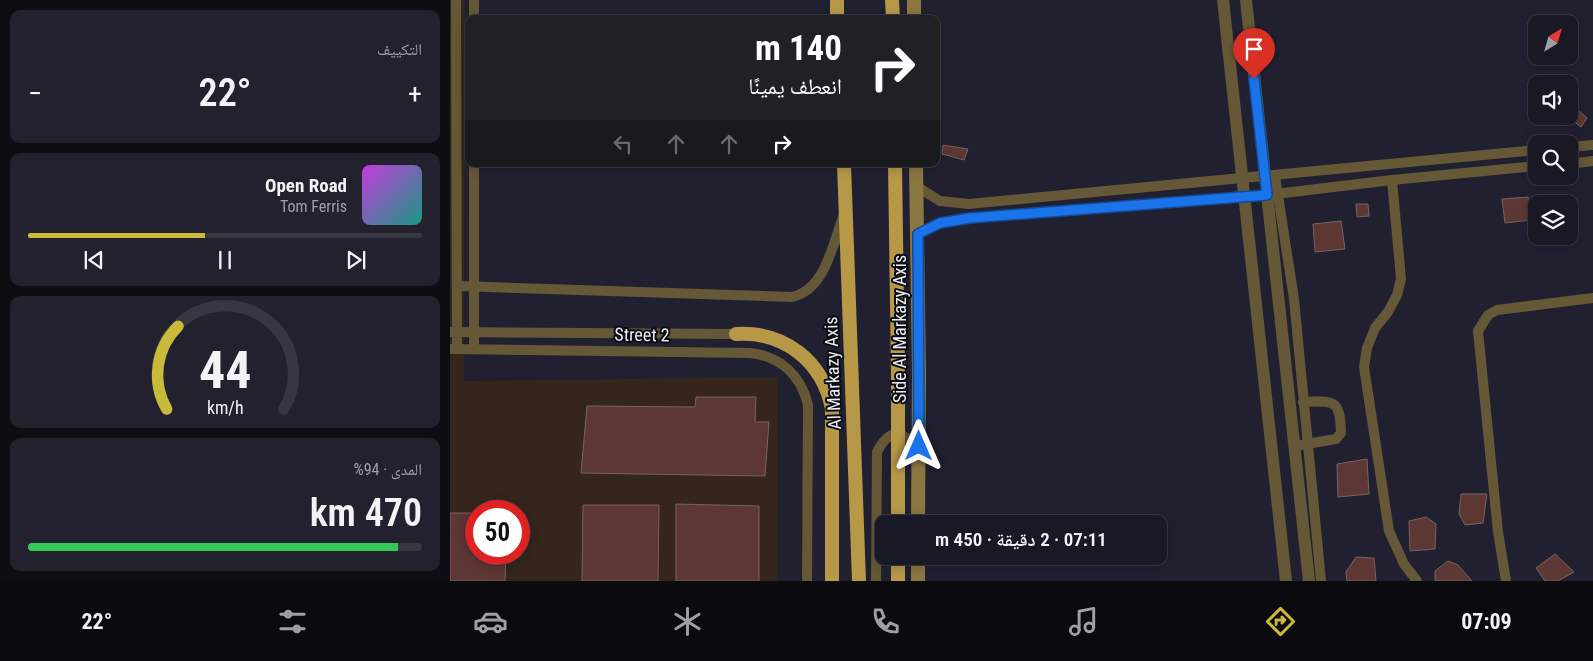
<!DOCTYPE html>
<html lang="ar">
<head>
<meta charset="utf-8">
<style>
	:root { --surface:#191825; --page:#22212d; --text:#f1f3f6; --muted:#9fa0a7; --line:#373742; --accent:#c9ba3a }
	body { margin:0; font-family:"Roboto Condensed","Noto Naskh Arabic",sans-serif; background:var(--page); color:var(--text); direction:rtl; height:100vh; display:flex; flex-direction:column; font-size:19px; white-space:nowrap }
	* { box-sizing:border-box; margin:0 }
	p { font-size:16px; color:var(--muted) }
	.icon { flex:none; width:28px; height:28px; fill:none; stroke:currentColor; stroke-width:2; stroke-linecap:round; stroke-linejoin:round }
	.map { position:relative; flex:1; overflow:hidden; direction:ltr }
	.sheet { display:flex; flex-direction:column; gap:10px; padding:10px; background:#0e0d14; width:450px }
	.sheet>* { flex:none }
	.top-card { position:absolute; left:15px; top:15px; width:475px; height:152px; border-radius:10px; box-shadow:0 2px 12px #0003,0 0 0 1px var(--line); direction:rtl; background:#202124; color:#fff; overflow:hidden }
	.needle { width:32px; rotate:37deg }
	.tools { position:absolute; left:1078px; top:15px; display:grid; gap:10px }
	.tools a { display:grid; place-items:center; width:50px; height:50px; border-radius:10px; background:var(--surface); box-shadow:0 2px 12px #0003,0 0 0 1px var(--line); font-size:25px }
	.speed { position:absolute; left:15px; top:500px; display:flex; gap:10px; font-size:25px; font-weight:700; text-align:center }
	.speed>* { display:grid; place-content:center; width:65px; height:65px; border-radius:50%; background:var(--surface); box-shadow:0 2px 12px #0003,0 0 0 1px var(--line); line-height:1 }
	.speed .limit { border:8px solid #d22; background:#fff; color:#111 }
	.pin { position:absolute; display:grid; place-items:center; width:42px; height:42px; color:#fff; margin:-51px -21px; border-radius:50% 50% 50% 0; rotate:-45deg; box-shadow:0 0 5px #0007 }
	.pin .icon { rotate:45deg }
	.me { position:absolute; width:55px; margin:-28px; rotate:0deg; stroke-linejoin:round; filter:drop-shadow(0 0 4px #0008) }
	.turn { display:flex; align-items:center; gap:18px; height:105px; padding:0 15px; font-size:22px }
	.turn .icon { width:65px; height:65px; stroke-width:2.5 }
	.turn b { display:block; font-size:35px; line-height:42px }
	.lanes { display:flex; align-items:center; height:48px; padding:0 15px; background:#0003; justify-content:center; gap:25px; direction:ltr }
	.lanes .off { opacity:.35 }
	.big { font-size:38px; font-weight:600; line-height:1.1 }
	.sheet .card { flex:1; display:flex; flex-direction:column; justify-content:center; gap:8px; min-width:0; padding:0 18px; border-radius:10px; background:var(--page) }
	.sheet .dial { align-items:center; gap:0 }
	.dial svg { height:130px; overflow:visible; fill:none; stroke:var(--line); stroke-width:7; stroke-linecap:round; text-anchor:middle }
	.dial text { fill:var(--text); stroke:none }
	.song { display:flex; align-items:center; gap:15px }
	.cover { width:60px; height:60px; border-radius:8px; background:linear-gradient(135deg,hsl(290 70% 55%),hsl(170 70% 35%)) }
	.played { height:5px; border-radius:2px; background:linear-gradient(90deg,var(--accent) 45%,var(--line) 45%) }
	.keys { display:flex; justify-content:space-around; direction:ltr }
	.heat { display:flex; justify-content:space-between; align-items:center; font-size:28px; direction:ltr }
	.charge { height:8px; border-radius:4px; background:linear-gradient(90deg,#34c759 94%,var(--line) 0) }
	.trip { position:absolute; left:425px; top:515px; width:292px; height:50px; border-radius:10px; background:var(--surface); box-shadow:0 2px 12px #0003,0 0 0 1px var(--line); font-weight:600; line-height:50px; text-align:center; direction:rtl }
	.dock { display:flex; height:80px; justify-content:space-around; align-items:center; background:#0a0a0f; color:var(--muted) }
	.dock .icon { width:35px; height:35px }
	.dock .current { color:var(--accent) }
	.dock b { font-size:22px; color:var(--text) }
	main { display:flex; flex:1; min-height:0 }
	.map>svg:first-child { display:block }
	.commercial { fill:#35251b; fill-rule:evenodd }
	.building { fill:#5d3733; stroke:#7a625e }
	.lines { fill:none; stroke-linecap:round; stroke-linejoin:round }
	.minor { stroke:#655837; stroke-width:10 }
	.tertiary { stroke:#655837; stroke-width:12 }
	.secondary { stroke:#8b7740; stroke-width:14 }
	.trunk { stroke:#b69847; stroke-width:14 }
	.trunk-bridge { stroke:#b69847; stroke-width:14 }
	.route-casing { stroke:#114b97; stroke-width:12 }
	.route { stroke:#1a73e8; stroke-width:9 }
	.labels { text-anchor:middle; stroke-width:4; stroke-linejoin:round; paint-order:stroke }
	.street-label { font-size:18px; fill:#ececf8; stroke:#0b0b12 }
</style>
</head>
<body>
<main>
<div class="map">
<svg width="1143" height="581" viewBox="0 0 1143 581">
	<rect width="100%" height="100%" fill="#212031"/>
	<!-- commercial -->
	<path class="commercial" d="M 0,0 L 15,0 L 14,381 L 328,377 L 327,581 L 0,581 ZM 26,511 L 69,511 L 69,554 L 26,554 Z"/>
	<!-- building -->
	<g class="building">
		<path d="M 1129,111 L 1137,118 L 1131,127 L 1122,120 Z"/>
		<path d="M 493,145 L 518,149 L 514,160 L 492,154 Z"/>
		<path d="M 1078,197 L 1081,220 L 1055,223 L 1052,199 Z"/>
		<path d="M 906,204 L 918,204 L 919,216 L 907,217 Z"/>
		<path d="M 891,221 L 895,249 L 865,252 L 863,224 Z"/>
		<path d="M 246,397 L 306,397 L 305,422 L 319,422 L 315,476 L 131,473 L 137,406 L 245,407 Z"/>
		<path d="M 917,459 L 919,494 L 888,497 L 887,464 Z"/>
		<path d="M 1011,494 L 1037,494 L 1033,523 L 1015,525 L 1009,514 Z"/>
		<path d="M 226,504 L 309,506 L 309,581 L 226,581 Z"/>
		<path d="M 133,505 L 209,505 L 208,581 L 132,581 Z"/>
		<path d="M 0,513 L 26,513 L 26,554 L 56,554 L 55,581 L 0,581 Z"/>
		<path d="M 976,517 L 986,524 L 985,549 L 960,551 L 959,521 Z"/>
		<path d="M 1105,554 L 1124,572 L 1108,581 L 1095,581 L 1086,568 Z"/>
		<path d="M 906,557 L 924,558 L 926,581 L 897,581 L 896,572 Z"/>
		<path d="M 998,561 L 1008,565 L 1022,581 L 985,581 L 985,571 Z"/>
	</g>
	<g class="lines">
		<!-- minor -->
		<g class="minor">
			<path d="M 6,0 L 7,349"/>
			<path d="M 24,0 L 24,19"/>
			<path d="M 1119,147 L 1143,145"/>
			<path d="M 1119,164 L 1143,161"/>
			<path d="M 825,176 L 844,299 L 871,581"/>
			<path d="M 942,180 L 951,279 L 947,295 L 938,312 L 925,328 L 917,348 L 914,367 L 939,531 L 954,564 L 967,581"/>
			<path d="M 466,186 L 490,201 L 519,204 L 1086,150"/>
			<path d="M 468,234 L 490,223 L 520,218 L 817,195 L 942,180 L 1086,166"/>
			<path d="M 8,286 L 342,297 C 376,289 383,243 394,214"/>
			<path d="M 0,332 L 286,334"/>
			<path d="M 0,349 L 300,353 C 330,356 351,375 358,405 L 357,581"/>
			<path d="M 24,349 L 24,164"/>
			<path d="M 851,445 L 886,439 L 891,433 C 890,399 885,401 853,402"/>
			<path d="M 426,581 L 427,452 C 439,428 450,431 469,446"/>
			<path d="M 1056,581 L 1048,532 L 1028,331 L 1038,315 L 1047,310 L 1143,298"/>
		</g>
		<!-- tertiary -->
		<g class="tertiary">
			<path d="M 773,0 L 836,581"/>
			<path d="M 796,0 L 859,581"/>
		</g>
		<!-- secondary -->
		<g class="secondary">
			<path d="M 464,0 L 464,19"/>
			<path d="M 466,164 L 469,374 L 468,524"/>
			<path d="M 468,581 L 468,556"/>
		</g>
		<!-- trunk -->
		<g class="trunk">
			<path d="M 387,0 L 387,19"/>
			<path d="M 442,0 L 443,19"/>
			<path d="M 394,164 L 409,581"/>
			<path d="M 445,164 L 448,373"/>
			<path d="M 286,334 C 334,331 373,361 382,409 L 382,581"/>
			<path d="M 448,581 L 448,556"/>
		</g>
		<!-- trunk-bridge -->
		<path class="trunk-bridge" d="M 448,524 L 448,373"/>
	</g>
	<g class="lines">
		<!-- route casing -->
		<g class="route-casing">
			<path id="route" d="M 469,446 L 468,234 L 490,223 L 520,218 L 817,195 L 804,79"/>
		</g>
		<!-- route -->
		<use href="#route" class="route"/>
	</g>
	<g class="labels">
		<!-- street labels -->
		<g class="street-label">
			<text transform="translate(450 329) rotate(-90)" y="6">Side Al Markazy Axis</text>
			<text transform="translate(192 335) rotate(1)" y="6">Street 2</text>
			<text transform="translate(383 373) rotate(-92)" y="6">Al Markazy Axis</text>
		</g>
	</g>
</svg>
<div class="tools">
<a><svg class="needle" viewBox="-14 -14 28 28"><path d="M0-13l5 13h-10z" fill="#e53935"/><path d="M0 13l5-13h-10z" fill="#9fa0a7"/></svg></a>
<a><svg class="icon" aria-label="sound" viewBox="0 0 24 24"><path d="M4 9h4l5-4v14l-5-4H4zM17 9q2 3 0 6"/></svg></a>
<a><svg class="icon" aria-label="search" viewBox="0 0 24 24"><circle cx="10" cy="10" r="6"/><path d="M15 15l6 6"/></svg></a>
<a><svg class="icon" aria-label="layers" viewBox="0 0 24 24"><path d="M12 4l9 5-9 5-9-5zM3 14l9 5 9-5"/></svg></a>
</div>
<div class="speed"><div class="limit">50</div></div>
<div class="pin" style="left:804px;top:79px;background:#d93025"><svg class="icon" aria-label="arrive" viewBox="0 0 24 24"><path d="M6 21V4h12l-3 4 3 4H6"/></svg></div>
<svg class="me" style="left:469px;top:446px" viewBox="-20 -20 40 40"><path d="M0-17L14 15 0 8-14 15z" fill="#1a73e8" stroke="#fff" stroke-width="4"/></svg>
<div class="trip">07:11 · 2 دقيقة · 450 m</div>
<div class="top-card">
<div class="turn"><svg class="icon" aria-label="right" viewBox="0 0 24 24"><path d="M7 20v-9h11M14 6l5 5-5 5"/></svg><div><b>140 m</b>انعطف يمينًا</div></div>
<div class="lanes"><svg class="icon off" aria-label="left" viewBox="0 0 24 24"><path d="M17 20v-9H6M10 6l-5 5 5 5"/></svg><svg class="icon off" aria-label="ahead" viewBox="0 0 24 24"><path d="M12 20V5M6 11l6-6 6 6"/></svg><svg class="icon off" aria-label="ahead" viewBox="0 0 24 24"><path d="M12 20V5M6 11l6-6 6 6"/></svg><svg class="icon" aria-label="right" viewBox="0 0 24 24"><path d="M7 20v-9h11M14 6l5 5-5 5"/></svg></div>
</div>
</div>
<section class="sheet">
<div class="card"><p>التكييف</p>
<div class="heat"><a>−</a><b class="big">22°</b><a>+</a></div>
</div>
<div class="card">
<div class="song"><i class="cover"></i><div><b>Open Road</b><p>Tom Ferris</p></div></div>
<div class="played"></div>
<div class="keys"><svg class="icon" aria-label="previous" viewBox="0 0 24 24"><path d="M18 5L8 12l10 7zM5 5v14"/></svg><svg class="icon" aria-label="pause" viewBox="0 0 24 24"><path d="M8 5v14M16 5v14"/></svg><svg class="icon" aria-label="next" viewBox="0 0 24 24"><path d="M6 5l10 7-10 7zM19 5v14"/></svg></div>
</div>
<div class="card dial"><svg viewBox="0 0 100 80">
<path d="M14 69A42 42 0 1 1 86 69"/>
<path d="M14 69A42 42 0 0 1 21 18" stroke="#c9ba3a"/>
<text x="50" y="56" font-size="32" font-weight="700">44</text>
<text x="50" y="72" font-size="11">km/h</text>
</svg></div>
<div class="card"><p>المدى · 94%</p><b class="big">470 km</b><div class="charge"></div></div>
</section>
</main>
<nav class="dock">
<b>07:09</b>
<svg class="icon current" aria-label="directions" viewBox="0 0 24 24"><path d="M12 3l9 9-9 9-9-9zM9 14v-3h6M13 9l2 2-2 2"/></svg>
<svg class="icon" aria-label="music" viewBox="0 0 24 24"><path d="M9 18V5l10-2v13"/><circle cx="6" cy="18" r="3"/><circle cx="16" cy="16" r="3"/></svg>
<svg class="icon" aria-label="phone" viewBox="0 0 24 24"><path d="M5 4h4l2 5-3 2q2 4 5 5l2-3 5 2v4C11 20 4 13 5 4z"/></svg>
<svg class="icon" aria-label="climate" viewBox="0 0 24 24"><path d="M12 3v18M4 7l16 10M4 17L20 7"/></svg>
<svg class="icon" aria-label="car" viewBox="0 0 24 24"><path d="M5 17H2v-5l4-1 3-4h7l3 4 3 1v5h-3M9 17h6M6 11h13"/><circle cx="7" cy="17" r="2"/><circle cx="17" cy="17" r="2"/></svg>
<svg class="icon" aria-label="filters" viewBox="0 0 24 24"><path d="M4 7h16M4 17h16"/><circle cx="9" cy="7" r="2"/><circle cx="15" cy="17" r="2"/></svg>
<b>22°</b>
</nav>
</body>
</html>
